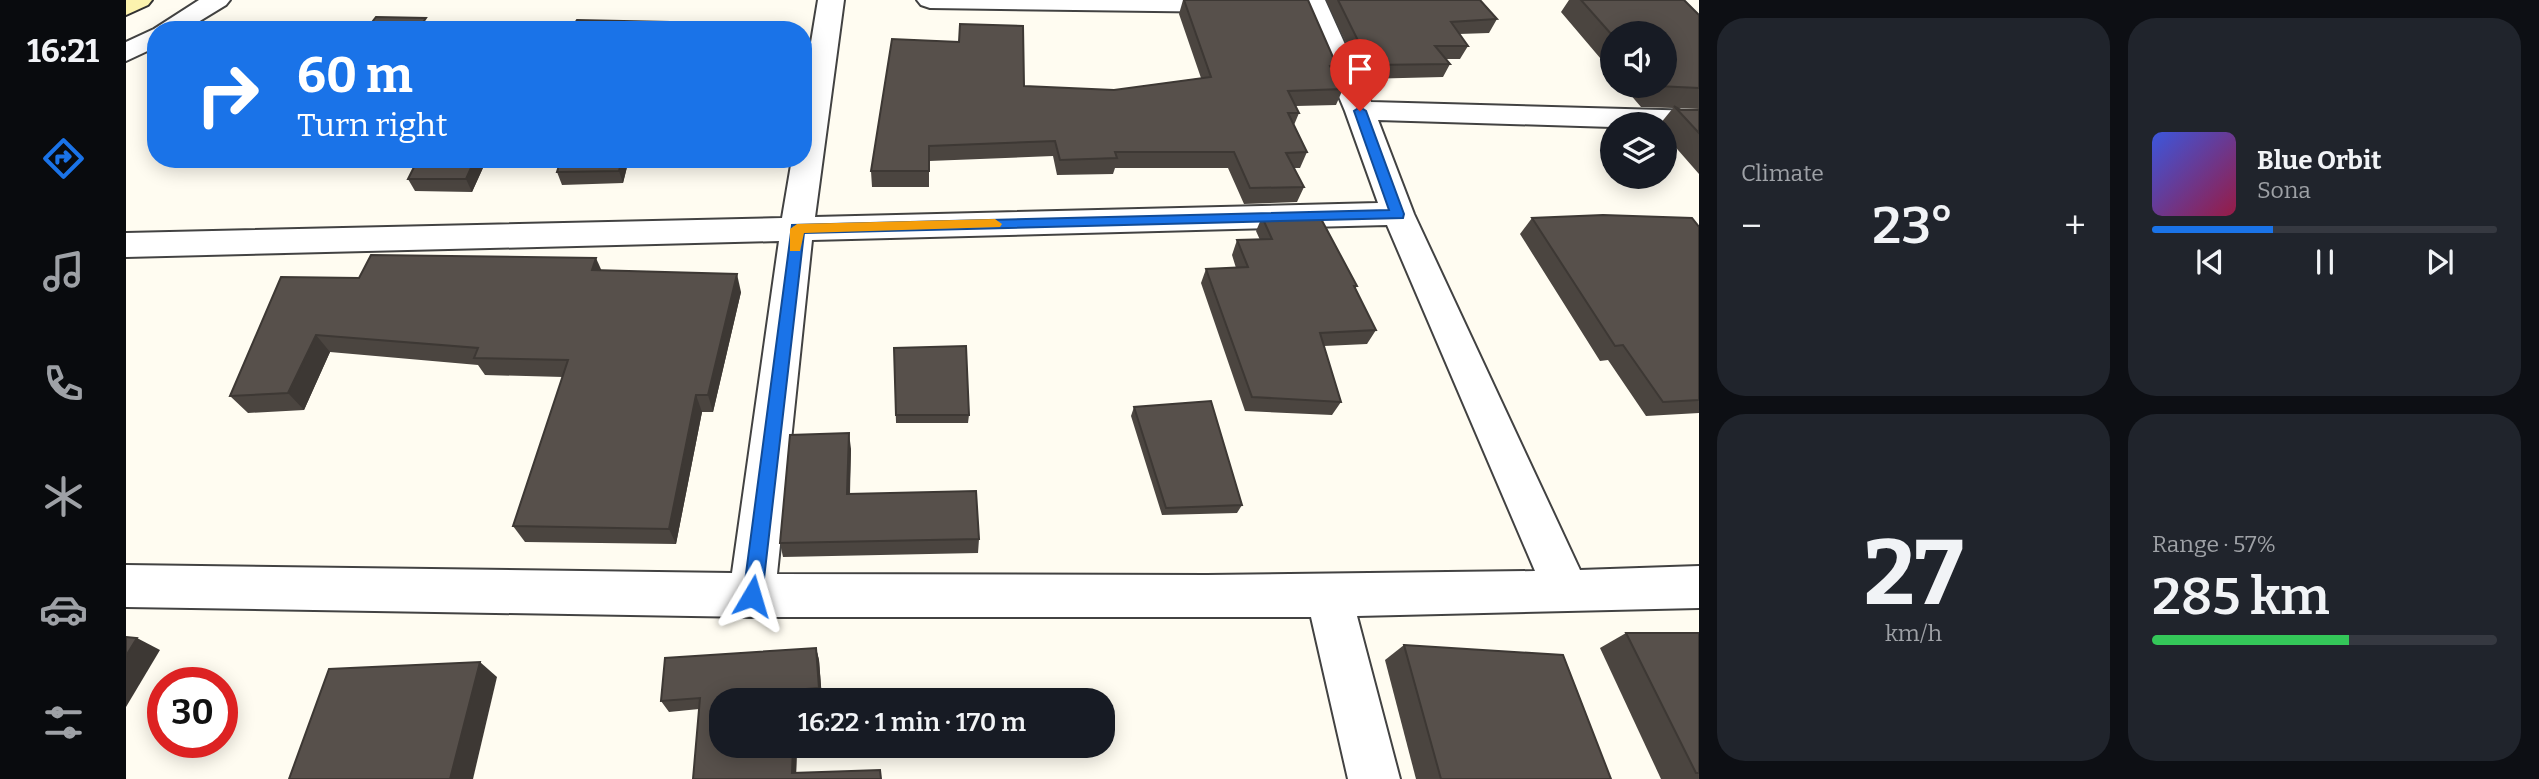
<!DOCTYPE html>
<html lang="en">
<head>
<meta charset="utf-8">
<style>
	:root { --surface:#171b24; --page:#20242c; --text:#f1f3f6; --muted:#9ea1a6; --line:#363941; --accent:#1a73e8 }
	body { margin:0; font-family:Bitter,serif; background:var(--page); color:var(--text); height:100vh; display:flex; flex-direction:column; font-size:26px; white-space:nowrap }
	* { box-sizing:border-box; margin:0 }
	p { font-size:23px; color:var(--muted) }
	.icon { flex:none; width:38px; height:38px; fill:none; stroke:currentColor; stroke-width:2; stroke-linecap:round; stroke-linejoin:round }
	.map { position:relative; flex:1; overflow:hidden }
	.details { display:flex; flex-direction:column; gap:18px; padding:18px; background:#0d0f14; width:840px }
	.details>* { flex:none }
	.banner { position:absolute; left:21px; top:21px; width:665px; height:147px; border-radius:28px; box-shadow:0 4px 18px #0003; background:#1a73e8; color:#fff; overflow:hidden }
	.controls { position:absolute; left:1474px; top:21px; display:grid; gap:14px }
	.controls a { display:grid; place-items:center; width:77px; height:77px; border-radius:50%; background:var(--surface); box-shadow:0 4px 18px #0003; font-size:35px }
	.speed { position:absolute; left:21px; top:667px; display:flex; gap:14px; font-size:35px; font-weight:700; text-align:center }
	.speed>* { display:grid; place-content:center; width:91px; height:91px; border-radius:50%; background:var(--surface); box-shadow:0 4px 18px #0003; line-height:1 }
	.speed .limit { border:10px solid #d22; background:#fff; color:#111 }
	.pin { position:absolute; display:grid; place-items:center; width:60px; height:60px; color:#fff; margin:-72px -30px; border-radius:50% 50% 50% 0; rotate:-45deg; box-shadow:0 0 7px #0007 }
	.pin .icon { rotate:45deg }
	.me { position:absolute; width:77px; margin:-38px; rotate:7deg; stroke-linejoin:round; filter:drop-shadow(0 0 5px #0008) }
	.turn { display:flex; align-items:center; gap:24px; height:147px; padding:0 35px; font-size:32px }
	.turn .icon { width:91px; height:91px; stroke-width:2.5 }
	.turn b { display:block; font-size:49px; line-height:60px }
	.big { font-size:52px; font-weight:600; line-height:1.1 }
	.details .tile { flex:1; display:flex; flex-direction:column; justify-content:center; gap:10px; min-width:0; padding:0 24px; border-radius:28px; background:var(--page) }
	.details .dial { align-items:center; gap:0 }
	.dial b { font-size:91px; line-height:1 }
	.song { display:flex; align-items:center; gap:21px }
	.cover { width:84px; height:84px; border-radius:10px; background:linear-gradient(135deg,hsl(230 70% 55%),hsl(340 70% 35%)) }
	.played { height:7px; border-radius:4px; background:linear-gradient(90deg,var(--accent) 35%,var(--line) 35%) }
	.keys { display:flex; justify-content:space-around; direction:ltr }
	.heat { display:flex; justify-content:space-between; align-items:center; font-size:38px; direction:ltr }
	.charge { height:10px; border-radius:5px; background:linear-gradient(90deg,#34c759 57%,var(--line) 0) }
	.details .tiles { flex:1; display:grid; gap:18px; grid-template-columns:repeat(2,1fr) }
	.trip { position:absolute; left:583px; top:688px; width:406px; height:70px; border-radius:28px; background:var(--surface); box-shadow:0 4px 18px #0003; font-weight:600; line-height:70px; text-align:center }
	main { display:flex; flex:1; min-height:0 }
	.menu { display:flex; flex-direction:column; width:126px; justify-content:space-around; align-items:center; background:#090b0e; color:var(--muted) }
	.menu .icon { width:49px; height:49px }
	.menu .on { color:var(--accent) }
	.menu b { font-size:32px; color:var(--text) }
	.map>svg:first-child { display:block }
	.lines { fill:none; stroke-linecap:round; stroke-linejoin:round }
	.minor-casing { stroke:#424242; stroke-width:4 }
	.secondary-casing { stroke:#313131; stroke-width:4 }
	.minor { fill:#fff; fill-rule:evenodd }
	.secondary { fill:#fcf3ae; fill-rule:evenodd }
	.wall { fill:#4b4540 }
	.shaded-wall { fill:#3d3834 }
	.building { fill:#57504b; stroke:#3d3834; stroke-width:2 }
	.route { fill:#1a73e8; stroke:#114b97; stroke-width:2 }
	.slow { fill:#f59e0b }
</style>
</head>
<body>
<main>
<nav class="menu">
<b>16:21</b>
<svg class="icon on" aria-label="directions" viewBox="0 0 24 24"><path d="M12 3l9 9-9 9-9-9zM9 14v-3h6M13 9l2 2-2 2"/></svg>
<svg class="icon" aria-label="music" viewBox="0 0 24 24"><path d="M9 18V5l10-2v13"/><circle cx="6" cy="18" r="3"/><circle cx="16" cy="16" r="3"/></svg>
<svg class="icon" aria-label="phone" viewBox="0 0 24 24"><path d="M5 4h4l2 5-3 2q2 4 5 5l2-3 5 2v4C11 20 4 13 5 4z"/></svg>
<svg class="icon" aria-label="climate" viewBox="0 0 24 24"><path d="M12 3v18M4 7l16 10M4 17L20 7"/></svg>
<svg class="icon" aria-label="car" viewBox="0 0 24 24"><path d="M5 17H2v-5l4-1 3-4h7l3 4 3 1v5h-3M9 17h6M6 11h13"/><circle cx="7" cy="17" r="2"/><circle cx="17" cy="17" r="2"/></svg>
<svg class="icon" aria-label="filters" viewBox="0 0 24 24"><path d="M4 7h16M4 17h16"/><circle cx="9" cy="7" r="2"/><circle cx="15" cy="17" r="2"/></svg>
</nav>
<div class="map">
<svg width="1573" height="779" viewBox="0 0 1573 779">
	<rect width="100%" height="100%" fill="#fffcf1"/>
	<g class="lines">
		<!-- minor casing -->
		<g class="minor-casing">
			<g id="minor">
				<path d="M 73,0 L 104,0 L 100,5 L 59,30 L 30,30 L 30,47 L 0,61 L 0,42 L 28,29 Z"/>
				<path d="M 692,0 L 718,0 L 689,217 L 1252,203 L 1219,111 L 1178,13 L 804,8 L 795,5 L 791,0 L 1199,0 L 1245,102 L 1573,111 L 1573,129 L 1538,128 L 1538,124 L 1486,124 L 1486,127 L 1252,120 L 1288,214 L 1454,570 L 1573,566 L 1573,608 L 1231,616 L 1274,779 L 1222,779 L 1185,617 L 626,617 L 0,607 L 0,565 L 606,573 L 653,241 L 0,257 L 0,233 L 656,218 L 666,159 L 677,159 L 677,91 ZM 1261,225 L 1409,571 L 1081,575 L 651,574 L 686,240 Z"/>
			</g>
		</g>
		<!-- secondary casing -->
		<g class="secondary-casing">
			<path id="secondary" d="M 0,0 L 26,0 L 22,5 L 0,15 Z"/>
		</g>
		<!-- minor -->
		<use href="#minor" class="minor"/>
		<!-- secondary -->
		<use href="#secondary" class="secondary"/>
	</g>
	<!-- wall -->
	<g class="wall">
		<path d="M 1057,0 L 1182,0 L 1210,64 L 1207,71 L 1217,89 L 1210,105 L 1170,106 L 1173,113 L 1168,125 L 1181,152 L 1174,168 L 1168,168 L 1178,187 L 1171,202 L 1118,204 L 1102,168 L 989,168 L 987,174 L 931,175 L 927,156 L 803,161 L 803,187 L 746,187 L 745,171 L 898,86 L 988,90 L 1075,78 L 1053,14 Z"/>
		<path d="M 1200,0 L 1354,0 L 1371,19 L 1363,33 L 1333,34 L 1342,46 L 1334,59 L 1320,59 L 1324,64 L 1317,77 L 1237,79 Z"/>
		<path d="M 1443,0 L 1558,0 L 1573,15 L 1573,109 L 1552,108 L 1555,110 L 1573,110 L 1573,174 L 1538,134 L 1538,124 L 1534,124 L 1547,108 L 1515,107 L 1497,86 L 1538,86 L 1486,33 L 1486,72 L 1435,12 Z"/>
		<path d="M 361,159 L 346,192 L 289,191 L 282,179 Z"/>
		<path d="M 503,159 L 497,183 L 436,185 L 431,172 Z"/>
		<path d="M 1136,217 L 1231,286 L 1229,289 L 1250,330 L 1241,344 L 1198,346 L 1215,402 L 1206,415 L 1119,411 L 1075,283 L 1080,269 L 1110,268 L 1106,255 L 1111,240 L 1134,240 L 1130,231 Z"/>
		<path d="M 1406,218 L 1573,227 L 1573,413 L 1520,416 L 1482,360 L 1474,361 L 1394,234 Z"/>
		<path d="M 475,270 L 615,292 L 587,412 L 576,412 L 550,544 L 399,542 L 387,526 L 437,377 L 359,375 L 352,365 L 204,352 L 178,410 L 122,413 L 104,396 L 233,278 Z"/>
		<path d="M 768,348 L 843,415 L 842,423 L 770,423 Z"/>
		<path d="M 1008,407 L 1116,505 L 1111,513 L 1036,515 L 1005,416 Z"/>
		<path d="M 725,449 L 724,494 L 853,539 L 852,553 L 657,557 L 654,543 Z"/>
		<path d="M 1500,633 L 1573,633 L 1573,779 L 1535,779 L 1474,648 Z"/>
		<path d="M 1278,645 L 1485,779 L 1290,779 L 1259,660 Z"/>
		<path d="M 690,648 L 693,660 L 696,699 L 681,700 L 595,700 L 671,746 L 670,773 L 567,779 L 573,709 L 543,712 L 535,701 Z"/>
	</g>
	<!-- shaded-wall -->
	<g class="shaded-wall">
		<path d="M 349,159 L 361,159 L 346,192 L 340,179 Z"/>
		<path d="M 496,159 L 503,159 L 497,183 L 493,171 Z"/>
		<path d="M 470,258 L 478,276 L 466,270 Z"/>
		<path d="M 611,274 L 615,292 L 587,412 L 582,395 Z"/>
		<path d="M 190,335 L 204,352 L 178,410 L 162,393 Z"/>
		<path d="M 570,395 L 576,412 L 550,544 L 543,529 Z"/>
		<path d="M 723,433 L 725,449 L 723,508 L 721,494 Z"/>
		<path d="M 11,638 L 34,650 L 0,707 L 0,656 Z"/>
		<path d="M 690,648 L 693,660 L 696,699 L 693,688 Z"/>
		<path d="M 354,662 L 371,677 L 347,779 L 324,779 Z"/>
		<path d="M 667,746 L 671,746 L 670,779 L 666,773 Z"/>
	</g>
	<!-- building -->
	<g class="building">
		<path d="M 1058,0 L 1182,0 L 1210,64 L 1204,66 L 1217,89 L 1162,91 L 1173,113 L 1162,113 L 1181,152 L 1160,153 L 1178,187 L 1124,188 L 1108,152 L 989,152 L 991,158 L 934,160 L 929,141 L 803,146 L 803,171 L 745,171 L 766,39 L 833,42 L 834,24 L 897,26 L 898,86 L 988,90 L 1085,77 Z"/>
		<path d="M 1212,0 L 1354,0 L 1371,19 L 1325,22 L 1342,46 L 1309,46 L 1324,64 L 1244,65 Z"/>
		<path d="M 1455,0 L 1558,0 L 1573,15 L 1573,88 L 1531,86 L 1538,86 L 1538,33 L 1486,33 L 1486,35 Z"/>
		<path d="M 250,17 L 300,18 L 296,24 L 449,23 L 451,20 L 543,22 L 541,30 L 240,30 Z"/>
		<path d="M 1548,106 L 1555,110 L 1573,110 L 1573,133 Z"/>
		<path d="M 292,159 L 349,159 L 340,179 L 282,179 Z"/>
		<path d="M 435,159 L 496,159 L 493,171 L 431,172 Z"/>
		<path d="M 1193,215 L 1231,286 L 1228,286 L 1250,330 L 1194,333 L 1215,402 L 1126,397 L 1080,269 L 1122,267 L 1111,240 L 1146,239 L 1136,217 Z"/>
		<path d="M 1477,215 L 1566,218 L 1573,227 L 1573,400 L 1537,402 L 1497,345 L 1489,346 L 1406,218 Z"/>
		<path d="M 245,255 L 470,258 L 466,270 L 611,274 L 582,395 L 570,395 L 543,529 L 387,526 L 442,360 L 348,358 L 352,348 L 190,335 L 162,393 L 104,396 L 155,277 L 233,278 Z"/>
		<path d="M 840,346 L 843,415 L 770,415 L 768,348 Z"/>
		<path d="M 1085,401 L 1116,505 L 1040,508 L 1008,407 Z"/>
		<path d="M 723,433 L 721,494 L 850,491 L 853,539 L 654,543 L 664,435 Z"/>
		<path d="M 1500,633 L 1573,633 L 1573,773 L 1570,773 Z"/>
		<path d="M 0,637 L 11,638 L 0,656 Z"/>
		<path d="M 1278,645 L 1437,655 L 1485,779 L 1315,779 Z"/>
		<path d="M 690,648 L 693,688 L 668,690 L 668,700 L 595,700 L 595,746 L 667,746 L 666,773 L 754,770 L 755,779 L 567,779 L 574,698 L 535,701 L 539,658 Z"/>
		<path d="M 354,662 L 324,779 L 163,779 L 203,669 Z"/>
	</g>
	<!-- route -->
	<path class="route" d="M 1234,107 L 1240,111 L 1278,214 L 1277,218 L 678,233 L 636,596 L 633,603 L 626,605 L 620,603 L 617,596 L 666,225 L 1263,210 L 1228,111 Z"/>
	<!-- slow -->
	<path class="slow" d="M 869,219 L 876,224 L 874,227 L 678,233 L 674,251 L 664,251 L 664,229 L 671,224 Z"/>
</svg>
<div class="controls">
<a><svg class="icon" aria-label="sound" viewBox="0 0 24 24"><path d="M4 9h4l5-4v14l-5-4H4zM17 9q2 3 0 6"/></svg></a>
<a><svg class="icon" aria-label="layers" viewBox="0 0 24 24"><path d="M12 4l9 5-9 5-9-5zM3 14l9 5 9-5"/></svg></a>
</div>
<div class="speed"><div class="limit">30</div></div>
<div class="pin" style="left:1234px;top:111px;background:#d93025"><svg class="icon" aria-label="arrive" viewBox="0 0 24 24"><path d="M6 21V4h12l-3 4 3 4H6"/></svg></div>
<svg class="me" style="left:626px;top:596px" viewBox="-20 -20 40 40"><path d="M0-17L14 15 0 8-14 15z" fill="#1a73e8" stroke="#fff" stroke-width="4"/></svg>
<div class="trip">16:22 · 1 min · 170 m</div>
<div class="banner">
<div class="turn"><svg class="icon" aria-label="right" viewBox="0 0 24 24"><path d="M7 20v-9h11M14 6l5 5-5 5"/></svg><div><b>60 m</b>Turn right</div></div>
</div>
</div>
<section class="details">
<div class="tiles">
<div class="tile"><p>Climate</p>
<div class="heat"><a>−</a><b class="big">23°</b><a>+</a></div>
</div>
<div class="tile">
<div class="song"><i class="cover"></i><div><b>Blue Orbit</b><p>Sona</p></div></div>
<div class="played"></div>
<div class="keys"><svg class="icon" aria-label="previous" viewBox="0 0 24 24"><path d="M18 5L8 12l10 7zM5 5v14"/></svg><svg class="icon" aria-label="pause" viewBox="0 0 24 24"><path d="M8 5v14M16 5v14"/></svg><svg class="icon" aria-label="next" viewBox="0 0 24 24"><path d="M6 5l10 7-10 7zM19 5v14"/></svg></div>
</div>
<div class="tile dial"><b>27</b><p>km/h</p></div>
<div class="tile"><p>Range · 57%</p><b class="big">285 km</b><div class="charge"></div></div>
</div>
</section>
</main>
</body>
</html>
